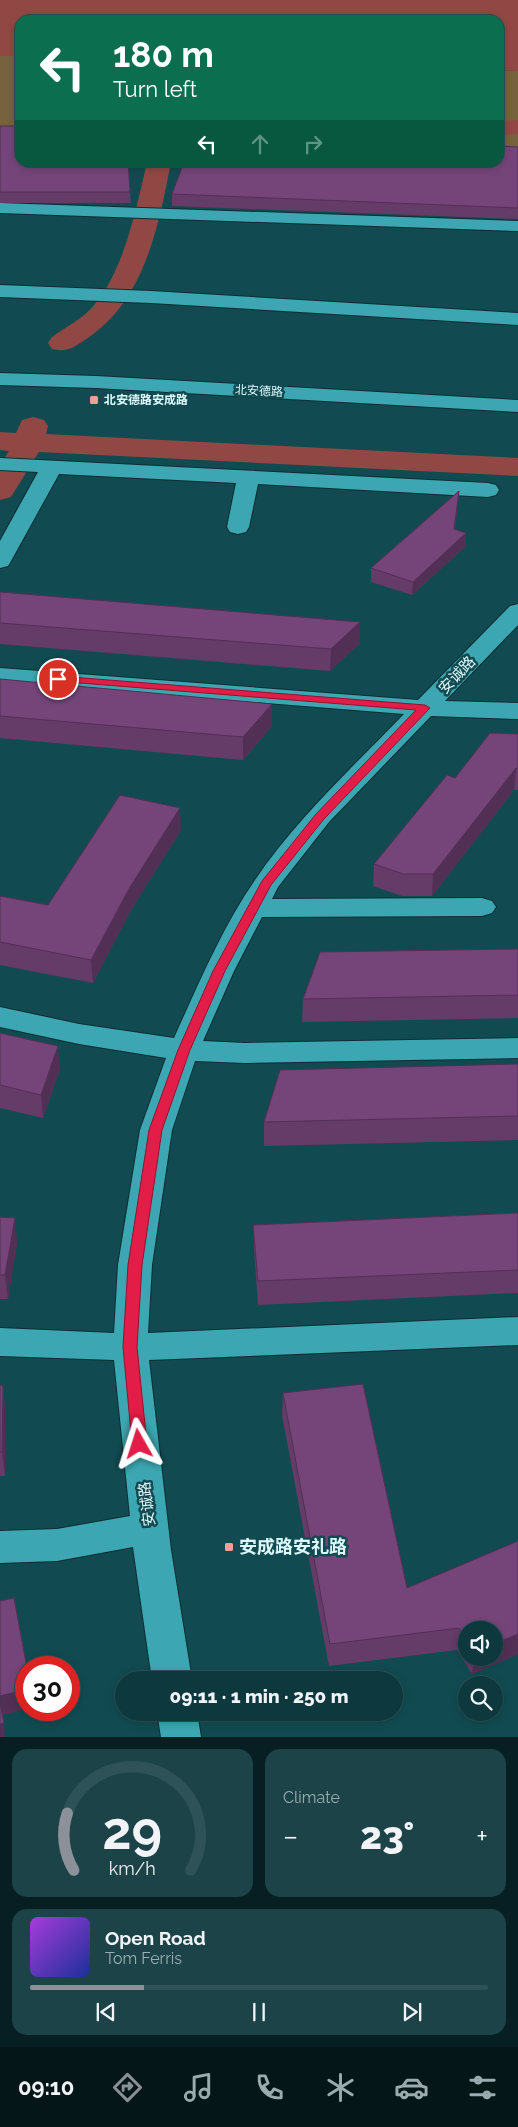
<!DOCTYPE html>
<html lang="en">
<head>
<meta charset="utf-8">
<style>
	:root { --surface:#0d383d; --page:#1b4348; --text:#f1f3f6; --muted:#9aacb0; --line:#2d5257; --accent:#8c9099 }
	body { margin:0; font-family:Raleway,"Noto Sans SC",sans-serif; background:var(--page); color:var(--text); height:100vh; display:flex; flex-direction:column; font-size:19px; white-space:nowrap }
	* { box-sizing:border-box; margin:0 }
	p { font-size:16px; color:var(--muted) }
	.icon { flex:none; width:28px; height:28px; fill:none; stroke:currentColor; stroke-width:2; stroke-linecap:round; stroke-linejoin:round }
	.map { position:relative; height:1737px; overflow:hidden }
	.panel { display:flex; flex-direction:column; gap:12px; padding:12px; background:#071f22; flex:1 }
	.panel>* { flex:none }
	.guide { position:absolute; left:15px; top:15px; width:489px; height:152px; border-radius:15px; box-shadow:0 2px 8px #0003,0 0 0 1px var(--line); background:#0b6e4f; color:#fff; overflow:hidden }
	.tools { position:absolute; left:458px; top:1621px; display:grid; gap:10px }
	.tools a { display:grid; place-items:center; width:45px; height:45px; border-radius:50%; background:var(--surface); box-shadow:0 2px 8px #0003,0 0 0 1px var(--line); font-size:25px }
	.speed { position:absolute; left:15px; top:1656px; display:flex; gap:10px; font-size:25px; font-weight:700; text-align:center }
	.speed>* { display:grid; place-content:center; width:65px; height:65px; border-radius:50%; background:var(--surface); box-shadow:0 2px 8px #0003,0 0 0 1px var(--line); line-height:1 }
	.speed .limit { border:8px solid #d22; background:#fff; color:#111 }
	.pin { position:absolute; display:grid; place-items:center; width:42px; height:42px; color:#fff; margin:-21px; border:2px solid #fff; border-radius:50%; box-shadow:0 1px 5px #0007 }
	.me { position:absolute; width:55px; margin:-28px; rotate:354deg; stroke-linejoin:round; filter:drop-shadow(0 0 4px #0008) }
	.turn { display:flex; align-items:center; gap:18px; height:105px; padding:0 15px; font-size:22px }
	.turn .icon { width:65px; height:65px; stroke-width:2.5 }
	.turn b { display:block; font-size:35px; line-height:42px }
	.lanes { display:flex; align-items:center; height:48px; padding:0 15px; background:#0003; justify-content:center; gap:25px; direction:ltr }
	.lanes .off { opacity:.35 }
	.big { font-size:38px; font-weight:800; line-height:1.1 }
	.panel .card { flex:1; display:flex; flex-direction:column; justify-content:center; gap:8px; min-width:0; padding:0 18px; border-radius:15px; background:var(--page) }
	.panel .dial { align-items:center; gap:0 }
	.dial svg { height:130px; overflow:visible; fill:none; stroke:var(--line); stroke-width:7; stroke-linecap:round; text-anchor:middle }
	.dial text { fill:var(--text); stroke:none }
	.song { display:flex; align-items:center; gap:15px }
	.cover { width:60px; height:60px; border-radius:8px; background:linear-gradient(135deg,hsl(280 70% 55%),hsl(230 70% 35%)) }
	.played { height:5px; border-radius:2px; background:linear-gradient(90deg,var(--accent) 25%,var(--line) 25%) }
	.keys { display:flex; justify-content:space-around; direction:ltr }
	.heat { display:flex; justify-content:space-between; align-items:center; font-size:28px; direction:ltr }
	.panel .tiles { flex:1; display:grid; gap:12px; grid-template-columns:1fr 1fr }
	.card:last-child { grid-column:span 2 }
	.trip { position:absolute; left:115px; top:1671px; width:288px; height:50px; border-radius:25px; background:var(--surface); box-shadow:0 2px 8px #0003,0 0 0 1px var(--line); font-weight:800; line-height:50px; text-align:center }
	.dock { display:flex; height:80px; justify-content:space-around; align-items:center; background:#051618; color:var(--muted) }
	.dock .icon { width:35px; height:35px }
	.dock .on { color:var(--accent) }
	.dock b { font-size:22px; color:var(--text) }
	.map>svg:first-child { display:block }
	.green { fill:#76633d }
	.water { fill:#914844 }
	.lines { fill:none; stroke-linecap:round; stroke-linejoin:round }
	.canal { fill:#914844; fill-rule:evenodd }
	.minor-casing { stroke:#0d2e32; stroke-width:2 }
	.minor { fill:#3ca7b2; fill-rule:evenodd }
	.wall { fill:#653b68; fill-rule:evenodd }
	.shaded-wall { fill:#523055 }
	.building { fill:#754579; stroke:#523055 }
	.route { fill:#e11d48; stroke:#92132f }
	.poi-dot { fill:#f59c95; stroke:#114b51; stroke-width:2 }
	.labels { text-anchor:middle; stroke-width:5; stroke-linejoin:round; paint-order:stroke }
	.far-street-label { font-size:12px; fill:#def9fc; stroke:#114b51 }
	.far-poi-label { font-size:12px; font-weight:bold; fill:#def9fc; stroke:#114b51; text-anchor:start }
	.street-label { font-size:15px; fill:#def9fc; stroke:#114b51 }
	.near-poi-label { font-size:18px; font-weight:bold; fill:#def9fc; stroke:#114b51; text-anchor:start }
</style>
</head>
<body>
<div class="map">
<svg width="518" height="1737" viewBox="0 0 518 1737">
	<rect width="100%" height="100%" fill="#114b51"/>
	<!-- green -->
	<g class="green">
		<rect x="0" y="56" width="20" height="72"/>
		<path d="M 499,70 L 518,71 L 518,147 L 499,146 Z"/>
	</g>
	<!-- water -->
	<path class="water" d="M 0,0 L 518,0 L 518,71 L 499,70 L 499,20 L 20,20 L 20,56 L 0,56 Z"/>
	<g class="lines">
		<!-- canal -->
		<g class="canal">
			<path d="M 518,120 L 518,134 L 499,135 L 499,121 Z"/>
			<path d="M 147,162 L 171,162 C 159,224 145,299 89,337 C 76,346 68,353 52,349 L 48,343 L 52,337 C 66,327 84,318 95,304 C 124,270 137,206 147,162 Z"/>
			<path d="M 33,417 L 44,420 L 48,426 L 46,434 L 518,458 L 518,476 L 39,452 L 11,497 L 0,500 L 0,465 L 9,451 L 0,450 L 0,432 L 16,433 L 22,420 Z"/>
		</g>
		<!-- minor casing -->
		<g class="minor-casing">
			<g id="minor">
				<path d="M 0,203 L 518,221 L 518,231 L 0,213 Z"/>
				<path d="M 0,285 L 151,291 L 518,313 L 518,325 L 151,303 L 0,297 Z"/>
				<path d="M 0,373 L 96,376 L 518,400 L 518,412 L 96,388 L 0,385 Z"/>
				<path d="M 0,458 L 488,483 L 496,485 L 499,490 L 496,495 L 488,497 L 258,484 L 249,527 L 246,532 L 238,534 L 230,532 L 227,527 L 236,483 L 59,474 L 11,561 L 8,566 L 0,568 L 0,541 L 38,472 L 0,470 Z"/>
				<path d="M 518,604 L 518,625 L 445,701 L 518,703 L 518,719 L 431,716 L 329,822 L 278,887 L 272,899 L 482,898 L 492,901 L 496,907 L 492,913 L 482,916 L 262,917 L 234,971 L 203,1041 L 245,1043 L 518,1038 L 518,1058 L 245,1063 L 195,1061 L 172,1130 L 152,1265 L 148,1333 L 518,1317 L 518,1345 L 149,1360 L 171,1550 L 192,1680 L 152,1680 L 133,1547 L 57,1561 L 0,1563 L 0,1531 L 57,1529 L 130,1516 L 114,1360 L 0,1356 L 0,1328 L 114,1333 L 118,1265 L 140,1130 L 166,1058 L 79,1044 L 0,1027 L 0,1007 L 79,1024 L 174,1038 C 197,987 223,926 255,880 C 297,818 353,767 404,714 L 0,682 L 0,668 L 418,700 L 510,606 Z"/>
				<path d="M 157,1712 L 197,1712 L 201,1737 L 161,1737 Z"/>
			</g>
		</g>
		<!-- minor -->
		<use href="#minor" class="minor"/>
	</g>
	<!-- wall -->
	<g class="wall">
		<path d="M 0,126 L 130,192 L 131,203 L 0,203 Z"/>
		<path d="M 518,147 L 518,219 L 172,206 L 172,194 Z"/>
		<path d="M 459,491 L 455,529 L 466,546 L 412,595 L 371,582 L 371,568 Z"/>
		<path d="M 0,593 L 360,643 L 330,671 L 0,644 Z"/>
		<path d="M 0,679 L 272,726 L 243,760 L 0,738 Z"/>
		<path d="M 518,734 L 518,790 L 514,790 L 432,896 L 402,896 L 373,886 L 374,864 L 455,778 Z"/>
		<path d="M 181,830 L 131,910 L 93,983 L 0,965 L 0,896 L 48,905 Z"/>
		<path d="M 518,949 L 518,1018 L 302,1022 L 303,999 Z"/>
		<path d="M 0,1033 L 60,1069 L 43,1118 L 0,1108 Z"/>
		<path d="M 518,1064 L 518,1140 L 264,1146 L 264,1122 Z"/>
		<path d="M 518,1213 L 518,1293 L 258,1305 L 254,1248 L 253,1225 Z"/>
		<path d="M 0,1217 L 17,1242 L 8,1299 L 0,1299 Z"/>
		<path d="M 363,1384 L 407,1588 L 518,1541 L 518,1654 L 472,1674 L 457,1650 L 329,1666 L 282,1415 L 283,1393 ZM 466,1630 L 494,1630 L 494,1658 L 466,1658 Z"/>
		<path d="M 0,1385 L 3,1386 L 5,1409 L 5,1476 L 0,1476 Z"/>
	</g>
	<!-- shaded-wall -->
	<g class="shaded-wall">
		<path d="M 459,491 L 458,504 L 453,542 L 454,529 Z"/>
		<path d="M 466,533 L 466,546 L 412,595 L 413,582 Z"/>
		<path d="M 360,622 L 360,643 L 330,671 L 331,649 Z"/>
		<path d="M 272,704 L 272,726 L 243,760 L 243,737 Z"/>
		<path d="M 516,768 L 514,790 L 432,896 L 433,874 Z"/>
		<path d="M 180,808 L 181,830 L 131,910 L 93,983 L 91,960 L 130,887 Z"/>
		<path d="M 58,1046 L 60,1069 L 43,1118 L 41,1095 Z"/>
		<path d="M 15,1218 L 17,1242 L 8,1299 L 5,1275 Z"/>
		<path d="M 3,1386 L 5,1409 L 5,1476 L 2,1452 Z"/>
		<path d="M 518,1634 L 518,1654 L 472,1674 L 474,1658 L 494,1658 L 494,1644 Z"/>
		<path d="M 26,1690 L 26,1710 L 1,1715 L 0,1696 Z"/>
		<path d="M 4,1723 L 5,1737 L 0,1737 L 0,1724 Z"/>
	</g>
	<!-- building -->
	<g class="building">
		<path d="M 0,126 L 20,126 L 20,162 L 128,162 L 130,192 L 0,192 Z"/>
		<path d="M 499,146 L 518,147 L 518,208 L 172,194 L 184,162 L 499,162 Z"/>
		<path d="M 459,491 L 454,529 L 466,533 L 413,582 L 371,568 Z"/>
		<path d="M 0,592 L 360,622 L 331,649 L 0,623 Z"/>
		<path d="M 0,679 L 272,704 L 243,737 L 0,716 Z"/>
		<path d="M 490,733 L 518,734 L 518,768 L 516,768 L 433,874 L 403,874 L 374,864 L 447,775 L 455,778 Z"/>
		<path d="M 120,795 L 180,808 L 130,887 L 91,960 L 0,942 L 0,896 L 48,905 Z"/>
		<path d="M 518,949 L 518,995 L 303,999 L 320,952 Z"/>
		<path d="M 0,1033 L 58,1046 L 41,1095 L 0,1085 Z"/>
		<path d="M 518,1064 L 518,1116 L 264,1122 L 280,1070 Z"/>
		<path d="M 518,1213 L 518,1270 L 258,1281 L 253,1225 Z"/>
		<path d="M 0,1217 L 15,1218 L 5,1275 L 0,1275 Z"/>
		<path d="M 363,1384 L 407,1588 L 518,1541 L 518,1634 L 494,1644 L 494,1630 L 466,1630 L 466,1639 L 459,1628 L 330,1644 L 283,1393 Z"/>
		<path d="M 0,1385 L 3,1386 L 2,1452 L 0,1452 Z"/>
		<path d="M 14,1598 L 27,1668 L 26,1668 L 26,1690 L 0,1696 L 0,1601 Z"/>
		<path d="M 0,1703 L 4,1723 L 0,1724 Z"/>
	</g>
	<!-- route -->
	<path class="route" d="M 58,676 L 425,705 L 430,708 L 324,819 L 271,885 L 225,971 L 190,1050 L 162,1130 L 142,1265 L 137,1347 L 147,1444 L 145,1448 L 139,1450 L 134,1448 L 132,1444 L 123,1347 L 128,1265 L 149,1130 L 178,1050 L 213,971 L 262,881 L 316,814 L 416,710 L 55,681 L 53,679 Z"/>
	<!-- markers -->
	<g class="poi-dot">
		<rect x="89" y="395" width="10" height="10" rx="2.5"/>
		<rect x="224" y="1542" width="10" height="10" rx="2.5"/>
	</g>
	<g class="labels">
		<!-- far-street labels -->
		<g class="far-street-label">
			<text transform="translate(259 391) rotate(3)" y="4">北安德路</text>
		</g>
		<!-- far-poi labels -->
		<g class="far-poi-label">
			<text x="104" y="404">北安德路安成路</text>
		</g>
		<!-- street labels -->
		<g class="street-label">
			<text transform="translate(457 675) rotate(-46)" y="5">安诚路</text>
			<text transform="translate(147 1504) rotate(-97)" y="5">安诚路</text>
		</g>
		<!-- near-poi labels -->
		<g class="near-poi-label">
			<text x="239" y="1553">安成路安礼路</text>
		</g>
	</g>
</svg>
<div class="tools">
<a><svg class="icon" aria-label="sound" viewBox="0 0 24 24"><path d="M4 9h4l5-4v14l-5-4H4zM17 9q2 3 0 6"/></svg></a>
<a><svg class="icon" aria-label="search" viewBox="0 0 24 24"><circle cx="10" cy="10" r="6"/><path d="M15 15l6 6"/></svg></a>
</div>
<div class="speed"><div class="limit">30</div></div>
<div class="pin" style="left:58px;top:679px;background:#d93025"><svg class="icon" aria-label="arrive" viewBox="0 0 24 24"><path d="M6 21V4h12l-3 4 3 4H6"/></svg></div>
<svg class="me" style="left:139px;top:1444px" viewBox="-20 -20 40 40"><path d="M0-17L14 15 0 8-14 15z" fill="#e11d48" stroke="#fff" stroke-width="4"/></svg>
<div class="trip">09:11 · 1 min · 250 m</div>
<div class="guide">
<div class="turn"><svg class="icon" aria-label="left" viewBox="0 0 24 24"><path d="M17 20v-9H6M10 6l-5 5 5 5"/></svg><div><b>180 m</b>Turn left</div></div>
<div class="lanes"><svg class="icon" aria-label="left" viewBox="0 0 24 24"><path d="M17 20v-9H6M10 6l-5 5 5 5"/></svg><svg class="icon off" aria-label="ahead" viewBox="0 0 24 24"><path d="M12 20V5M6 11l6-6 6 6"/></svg><svg class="icon off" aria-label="right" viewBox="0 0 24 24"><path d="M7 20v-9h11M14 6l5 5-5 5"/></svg></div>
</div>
</div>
<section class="panel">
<div class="tiles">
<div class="card dial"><svg viewBox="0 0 100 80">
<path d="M14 69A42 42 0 1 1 86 69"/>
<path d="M14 69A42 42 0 0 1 10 34" stroke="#8c9099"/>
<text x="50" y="56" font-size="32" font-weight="700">29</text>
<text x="50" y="72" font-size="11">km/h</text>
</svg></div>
<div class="card"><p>Climate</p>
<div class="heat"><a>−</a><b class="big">23°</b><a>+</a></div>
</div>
<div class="card">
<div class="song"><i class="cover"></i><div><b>Open Road</b><p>Tom Ferris</p></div></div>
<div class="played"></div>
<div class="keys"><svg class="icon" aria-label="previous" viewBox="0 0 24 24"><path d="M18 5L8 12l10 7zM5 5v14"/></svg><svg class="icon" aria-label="pause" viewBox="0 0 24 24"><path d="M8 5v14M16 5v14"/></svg><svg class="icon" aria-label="next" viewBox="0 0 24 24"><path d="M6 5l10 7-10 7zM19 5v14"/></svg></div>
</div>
</div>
</section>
<nav class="dock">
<b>09:10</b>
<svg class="icon on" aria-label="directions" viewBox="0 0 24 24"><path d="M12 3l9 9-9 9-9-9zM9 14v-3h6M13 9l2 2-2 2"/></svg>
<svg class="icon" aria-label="music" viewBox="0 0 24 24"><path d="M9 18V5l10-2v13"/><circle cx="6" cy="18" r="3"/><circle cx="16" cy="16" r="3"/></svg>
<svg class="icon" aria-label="phone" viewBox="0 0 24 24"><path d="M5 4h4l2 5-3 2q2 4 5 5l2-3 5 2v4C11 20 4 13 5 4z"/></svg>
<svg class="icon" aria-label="climate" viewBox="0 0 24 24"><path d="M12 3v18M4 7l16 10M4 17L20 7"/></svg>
<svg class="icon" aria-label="car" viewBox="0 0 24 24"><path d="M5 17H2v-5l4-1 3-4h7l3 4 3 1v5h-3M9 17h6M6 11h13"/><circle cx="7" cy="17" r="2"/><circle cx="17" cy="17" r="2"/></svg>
<svg class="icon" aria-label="filters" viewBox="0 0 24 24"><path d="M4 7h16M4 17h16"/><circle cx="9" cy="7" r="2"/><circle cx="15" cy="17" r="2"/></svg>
</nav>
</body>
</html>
